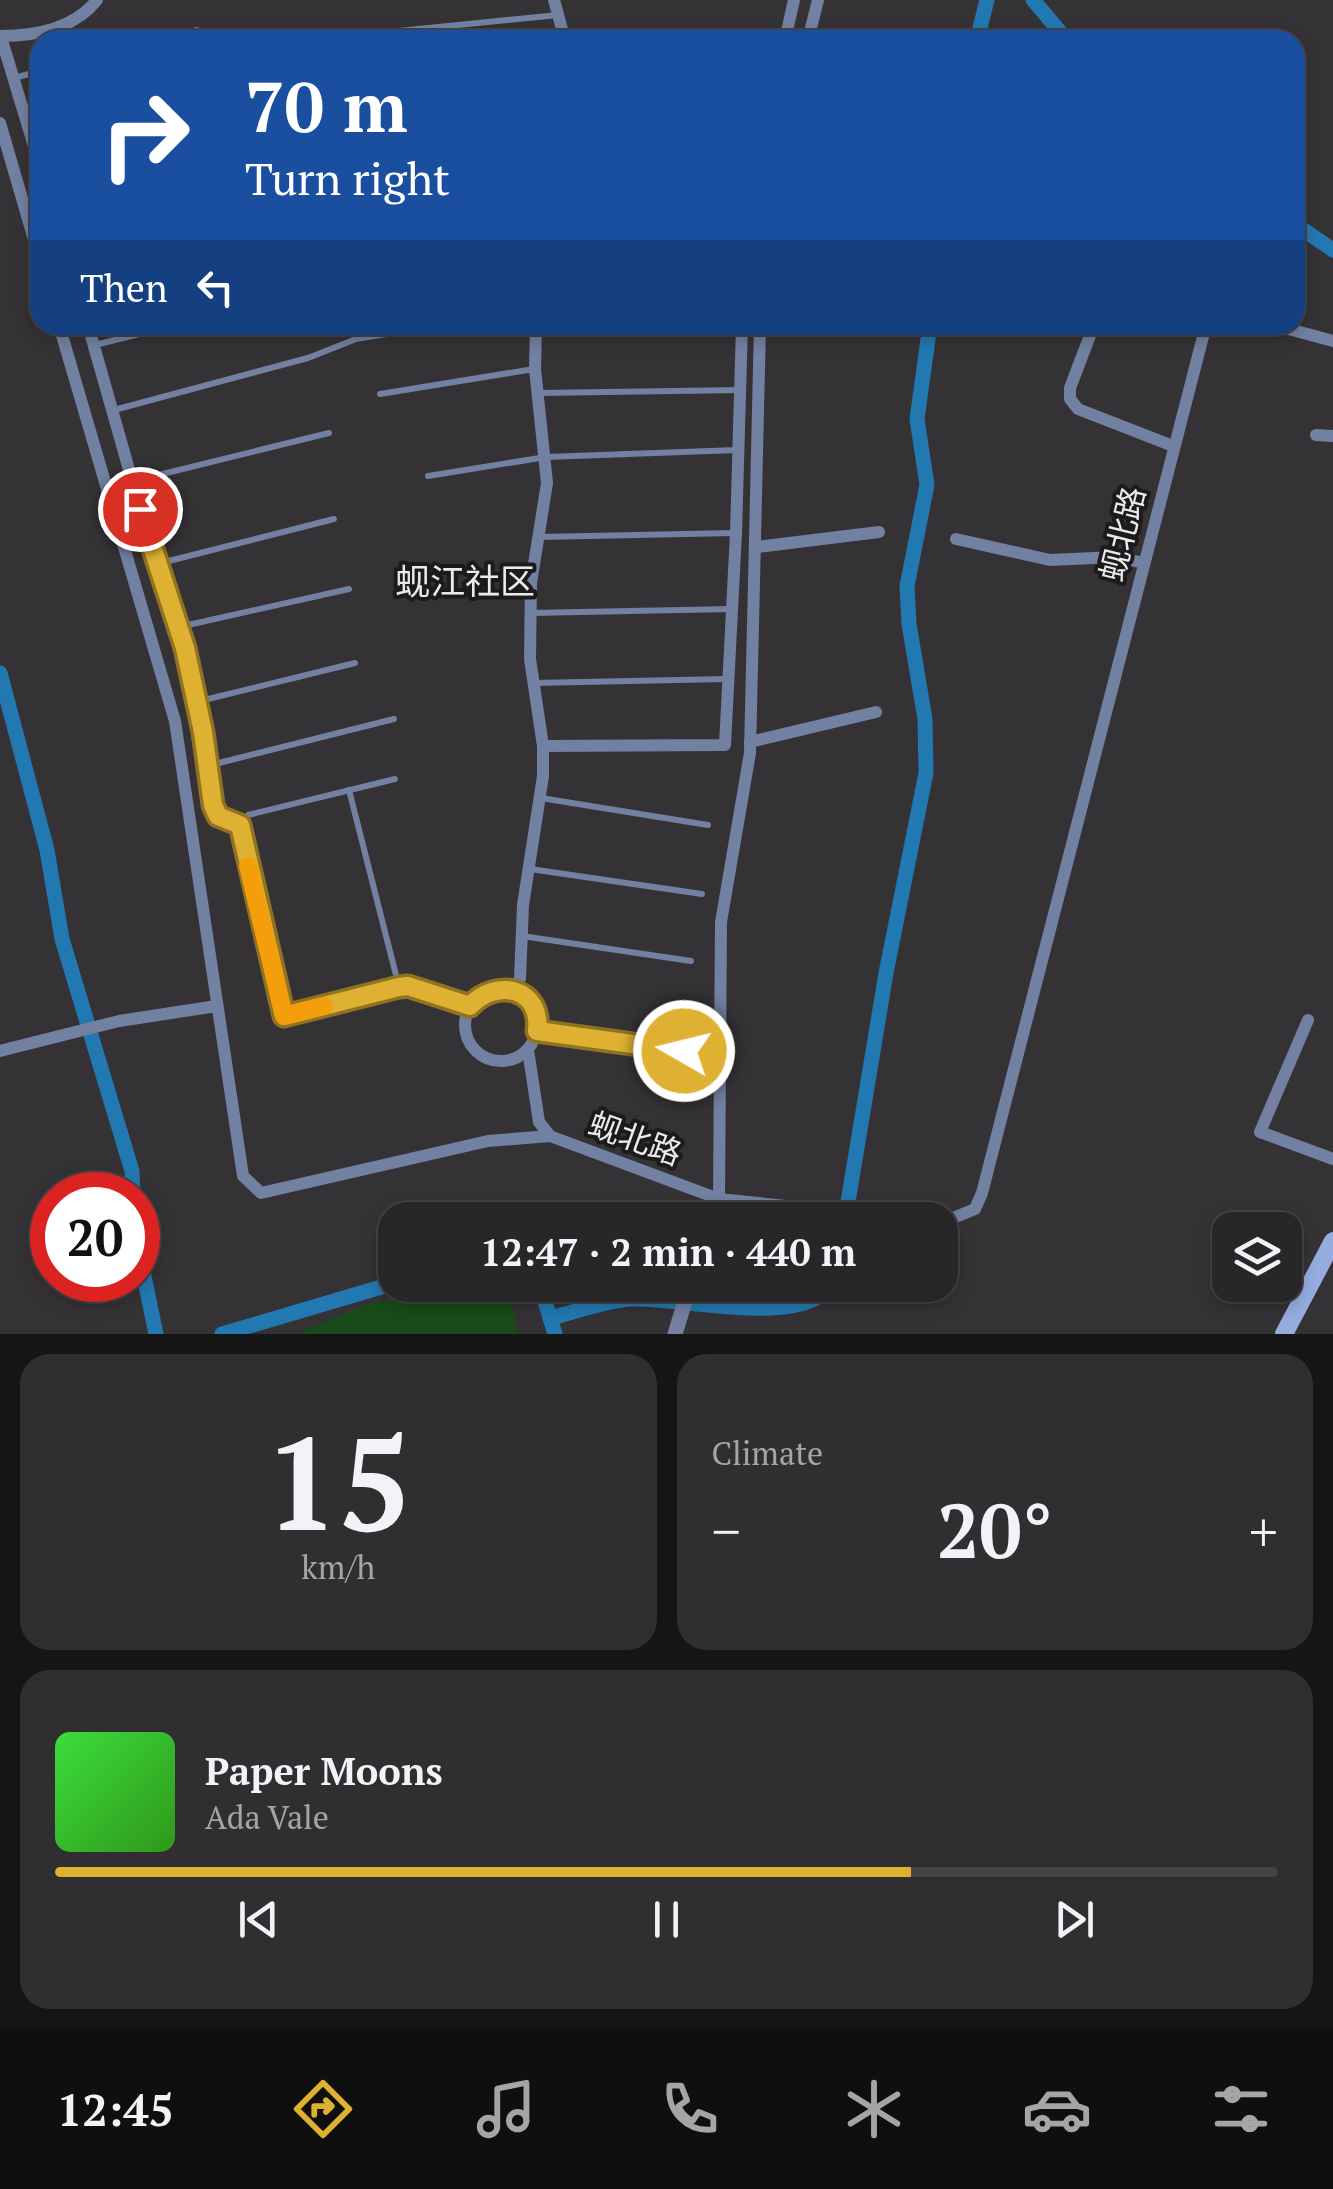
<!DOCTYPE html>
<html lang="en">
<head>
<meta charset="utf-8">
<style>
	:root { --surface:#282628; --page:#302e30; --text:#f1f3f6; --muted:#a5a5a8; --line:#444345; --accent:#deb133 }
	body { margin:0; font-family:"PT Serif","Noto Sans SC",serif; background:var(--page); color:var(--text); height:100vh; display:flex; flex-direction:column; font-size:38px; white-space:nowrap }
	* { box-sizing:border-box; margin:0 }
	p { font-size:32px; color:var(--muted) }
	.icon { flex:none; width:55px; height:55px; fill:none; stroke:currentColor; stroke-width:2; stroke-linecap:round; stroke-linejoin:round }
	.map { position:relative; height:1334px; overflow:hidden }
	.details { display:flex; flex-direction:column; gap:20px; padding:20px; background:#161516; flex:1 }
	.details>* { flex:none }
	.guide { position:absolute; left:30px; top:30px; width:1275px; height:305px; border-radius:30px; box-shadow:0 5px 15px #0003,0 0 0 2px var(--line); background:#1a4fa0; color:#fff; overflow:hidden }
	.tools { position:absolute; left:1212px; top:1212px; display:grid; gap:20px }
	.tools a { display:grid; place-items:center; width:90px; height:90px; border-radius:20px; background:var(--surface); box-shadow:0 5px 15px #0003,0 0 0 2px var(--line); font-size:50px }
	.speed { position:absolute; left:30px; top:1172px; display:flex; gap:20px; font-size:50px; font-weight:700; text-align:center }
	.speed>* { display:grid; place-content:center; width:130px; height:130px; border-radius:50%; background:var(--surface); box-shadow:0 5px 15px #0003,0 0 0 2px var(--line); line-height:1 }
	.speed .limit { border:15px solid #d22; background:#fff; color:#111 }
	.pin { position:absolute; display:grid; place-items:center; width:85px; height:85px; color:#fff; margin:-42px; border:5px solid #fff; border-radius:50%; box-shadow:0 2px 10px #0007 }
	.me { position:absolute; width:110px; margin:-55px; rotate:278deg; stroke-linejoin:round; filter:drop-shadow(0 0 8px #0008) }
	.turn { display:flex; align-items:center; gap:35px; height:210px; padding:0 50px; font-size:45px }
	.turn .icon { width:130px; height:130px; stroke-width:2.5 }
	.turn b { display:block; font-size:70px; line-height:85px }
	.then { display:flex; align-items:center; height:95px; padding:0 50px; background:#0003; gap:20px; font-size:38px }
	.big { font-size:75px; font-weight:600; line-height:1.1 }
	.details .widget { flex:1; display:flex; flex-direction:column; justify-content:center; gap:15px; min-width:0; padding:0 35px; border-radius:30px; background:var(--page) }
	.details .dial { align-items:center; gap:0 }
	.dial b { font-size:130px; line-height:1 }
	.song { display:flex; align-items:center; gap:30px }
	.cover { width:120px; height:120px; border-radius:15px; background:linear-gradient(135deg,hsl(120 70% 55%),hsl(110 70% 35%)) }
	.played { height:10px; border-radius:5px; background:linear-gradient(90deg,var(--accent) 70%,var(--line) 70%) }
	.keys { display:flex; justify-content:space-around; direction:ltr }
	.heat { display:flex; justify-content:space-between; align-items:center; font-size:55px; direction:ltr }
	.details .tiles { flex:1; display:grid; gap:20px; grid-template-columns:1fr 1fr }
	.widget:last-child { grid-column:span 2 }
	.trip { position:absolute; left:378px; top:1202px; width:580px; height:100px; border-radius:30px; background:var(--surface); box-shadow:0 5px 15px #0003,0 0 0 2px var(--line); font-weight:600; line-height:100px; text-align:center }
	.tabs { display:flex; height:160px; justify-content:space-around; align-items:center; background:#100f10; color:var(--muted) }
	.tabs .icon { width:70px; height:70px }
	.tabs .active { color:var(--accent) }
	.tabs b { font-size:45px; color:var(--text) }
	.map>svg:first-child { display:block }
	.green { fill:#184a1a }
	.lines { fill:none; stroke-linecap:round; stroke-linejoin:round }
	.canal { stroke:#2278b0; stroke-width:15 }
	.service { stroke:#7281a1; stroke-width:6 }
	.minor { stroke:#7281a1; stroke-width:12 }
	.tertiary { stroke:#7281a1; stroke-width:15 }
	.secondary { stroke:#94ace0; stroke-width:18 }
	.route-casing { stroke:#907321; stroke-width:25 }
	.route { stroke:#deb133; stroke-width:18 }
	.slow { stroke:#f59e0b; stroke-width:18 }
	.labels { text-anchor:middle; stroke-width:8; stroke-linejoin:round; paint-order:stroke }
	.street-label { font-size:32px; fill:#ebeaeb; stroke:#1c1a1c }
	.neighbourhood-label { font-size:35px; fill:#ebeaeb; stroke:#1c1a1c }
</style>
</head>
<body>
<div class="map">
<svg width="1333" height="1334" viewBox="0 0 1333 1334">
	<rect width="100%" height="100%" fill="#353235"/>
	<!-- green -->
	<path class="green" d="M 457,1285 L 508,1285 L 518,1334 L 297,1334 L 365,1305 Z"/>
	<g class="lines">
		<!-- canal -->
		<g class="canal">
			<path d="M 1033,0 L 1067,40"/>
			<path d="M 977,40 L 987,0"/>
			<path d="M 1295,224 L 1333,250"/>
			<path d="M 0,673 L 47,850 L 62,939 L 132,1171 L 133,1195"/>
			<path d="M 845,1220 L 886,973 L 926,773 L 925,719 L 909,624 L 907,586 L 927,485 L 917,419 L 930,325"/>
			<path d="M 138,1247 L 156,1334"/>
			<path d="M 540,1285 L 555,1334"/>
			<path d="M 550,1318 C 576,1312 606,1300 632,1299 C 682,1297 801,1329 832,1285"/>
			<path d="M 222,1334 L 395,1283"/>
		</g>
		<!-- service -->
		<g class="service">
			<path d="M 319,39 L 558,15"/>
			<path d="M 159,40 L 197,30"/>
			<path d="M 14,78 L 40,71"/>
			<path d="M 95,345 L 175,325"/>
			<path d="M 539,393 L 741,390"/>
			<path d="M 380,394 L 534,369"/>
			<path d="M 114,410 L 308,358 L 356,339 L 441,325"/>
			<path d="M 428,476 L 546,457 L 737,450"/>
			<path d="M 134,481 L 329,433"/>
			<path d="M 539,537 L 735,533"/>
			<path d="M 157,564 L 334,519"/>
			<path d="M 530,613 L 731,609"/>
			<path d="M 179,627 L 349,589"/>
			<path d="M 534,683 L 727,679"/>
			<path d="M 196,702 L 355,663"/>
			<path d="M 207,766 L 394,719"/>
			<path d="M 395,779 L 248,815 L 240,825 L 284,1016 L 408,986 L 470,1006"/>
			<path d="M 349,790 L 399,987"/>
			<path d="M 541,798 L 708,825"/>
			<path d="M 530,869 L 702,894"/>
			<path d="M 522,936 L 691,961"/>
			<path d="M 537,1031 L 684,1051"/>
		</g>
		<!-- minor -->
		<g class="minor">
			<path d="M 554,0 L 565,40"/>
			<path d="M 0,36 C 35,36 74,29 97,0"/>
			<path d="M 1,37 L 40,166"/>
			<path d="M 785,40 L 794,0"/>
			<path d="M 808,40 L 818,0"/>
			<path d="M 0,123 L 40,260"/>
			<path d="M 59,325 L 175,721 L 243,1176 L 261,1193 L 488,1141 L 550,1136 L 719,1199 L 884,1216 L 953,1218 L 975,1209 L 982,1193 L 1206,325"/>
			<path d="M 88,325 L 156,565 L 185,648 L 203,732 L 213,805 L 218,816 L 240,825"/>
			<path d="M 1094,325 L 1070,388 L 1070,399 L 1078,409 L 1173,446"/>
			<path d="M 1274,325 L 1333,341"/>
			<path d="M 1316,435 L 1333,436"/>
			<path d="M 956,539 L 1050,560 L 1116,557 L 1144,563"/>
			<path d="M 757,547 L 879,532"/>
			<path d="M 750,742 L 876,712"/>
			<path d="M 543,746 L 725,745 L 736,533 L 742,325"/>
			<circle cx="501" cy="1025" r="36"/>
			<path d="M 515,992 L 520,978 L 523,905 L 543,776 L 543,746 L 530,659 L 531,583 L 547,483 L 535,369 L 536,325"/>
			<path d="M 1308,1020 L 1260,1132 L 1333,1159"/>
			<path d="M 528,1050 L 539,1122 L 550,1136"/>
			<path d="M 0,1051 L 119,1021 L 217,1006"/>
			<path d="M 719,1199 L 721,922 L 750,753 L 760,325"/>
		</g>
		<!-- tertiary -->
		<g class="tertiary">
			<path d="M 712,1220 L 719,1199"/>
			<path d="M 675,1334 L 690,1285"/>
		</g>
		<!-- secondary -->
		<path class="secondary" d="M 1284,1334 L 1333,1241"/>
	</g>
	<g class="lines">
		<!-- route casing -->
		<g class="route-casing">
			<path id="route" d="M 140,509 L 185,648 L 203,732 L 213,805 L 218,816 L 240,825 L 284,1016 L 399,987 L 408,986 L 470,1006 C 496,978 542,987 537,1031 L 684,1051"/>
		</g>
		<!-- route -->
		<use href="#route" class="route"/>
		<!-- slow -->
		<path class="slow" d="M 248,866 L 284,1016 L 324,1006"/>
	</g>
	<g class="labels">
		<!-- street labels -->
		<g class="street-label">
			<text transform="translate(1123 534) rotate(-76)" y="11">蚬北路</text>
			<text transform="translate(635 1139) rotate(20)" y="11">蚬北路</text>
		</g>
		<!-- neighbourhood labels -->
		<g class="neighbourhood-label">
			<text x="465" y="594">蚬江社区</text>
		</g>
	</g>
</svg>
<div class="tools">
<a><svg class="icon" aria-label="layers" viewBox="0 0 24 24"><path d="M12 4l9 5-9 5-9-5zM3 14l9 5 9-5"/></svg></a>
</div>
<div class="speed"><div class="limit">20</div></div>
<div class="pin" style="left:140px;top:509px;background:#d93025"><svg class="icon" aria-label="arrive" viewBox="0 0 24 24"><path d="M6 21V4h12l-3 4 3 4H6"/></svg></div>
<svg class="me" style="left:684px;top:1051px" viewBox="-20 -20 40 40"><circle r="17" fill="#deb133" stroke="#fff" stroke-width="3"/><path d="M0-11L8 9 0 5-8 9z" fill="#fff"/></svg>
<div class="trip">12:47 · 2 min · 440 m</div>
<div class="guide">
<div class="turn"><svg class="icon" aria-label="right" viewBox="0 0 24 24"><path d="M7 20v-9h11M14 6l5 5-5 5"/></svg><div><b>70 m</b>Turn right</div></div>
<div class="then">Then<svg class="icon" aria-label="left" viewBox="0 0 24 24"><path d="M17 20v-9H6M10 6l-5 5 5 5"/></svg></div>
</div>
</div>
<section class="details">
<div class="tiles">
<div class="widget dial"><b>15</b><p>km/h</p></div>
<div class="widget"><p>Climate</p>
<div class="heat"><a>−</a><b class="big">20°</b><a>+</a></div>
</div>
<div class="widget">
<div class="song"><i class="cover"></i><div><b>Paper Moons</b><p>Ada Vale</p></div></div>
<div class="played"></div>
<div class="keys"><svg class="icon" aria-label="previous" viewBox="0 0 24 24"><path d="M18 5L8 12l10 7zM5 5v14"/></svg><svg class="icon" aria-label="pause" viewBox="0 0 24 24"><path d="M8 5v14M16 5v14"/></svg><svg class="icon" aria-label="next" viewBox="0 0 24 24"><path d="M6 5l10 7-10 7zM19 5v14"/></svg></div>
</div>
</div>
</section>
<nav class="tabs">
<b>12:45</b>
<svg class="icon active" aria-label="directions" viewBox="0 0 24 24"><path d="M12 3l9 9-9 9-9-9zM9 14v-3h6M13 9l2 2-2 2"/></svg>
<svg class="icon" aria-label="music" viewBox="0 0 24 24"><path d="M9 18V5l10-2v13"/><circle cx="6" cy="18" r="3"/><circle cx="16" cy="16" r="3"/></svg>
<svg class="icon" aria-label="phone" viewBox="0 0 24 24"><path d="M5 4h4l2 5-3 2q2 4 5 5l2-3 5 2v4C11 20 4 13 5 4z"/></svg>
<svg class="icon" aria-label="climate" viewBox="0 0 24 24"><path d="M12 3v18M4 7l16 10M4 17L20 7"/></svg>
<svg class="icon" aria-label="car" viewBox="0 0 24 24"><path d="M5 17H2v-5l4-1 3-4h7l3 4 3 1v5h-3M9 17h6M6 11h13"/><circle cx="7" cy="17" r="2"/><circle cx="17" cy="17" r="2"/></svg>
<svg class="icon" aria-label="filters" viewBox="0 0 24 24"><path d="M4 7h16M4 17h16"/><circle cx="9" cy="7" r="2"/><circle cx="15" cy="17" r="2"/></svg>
</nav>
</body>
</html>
